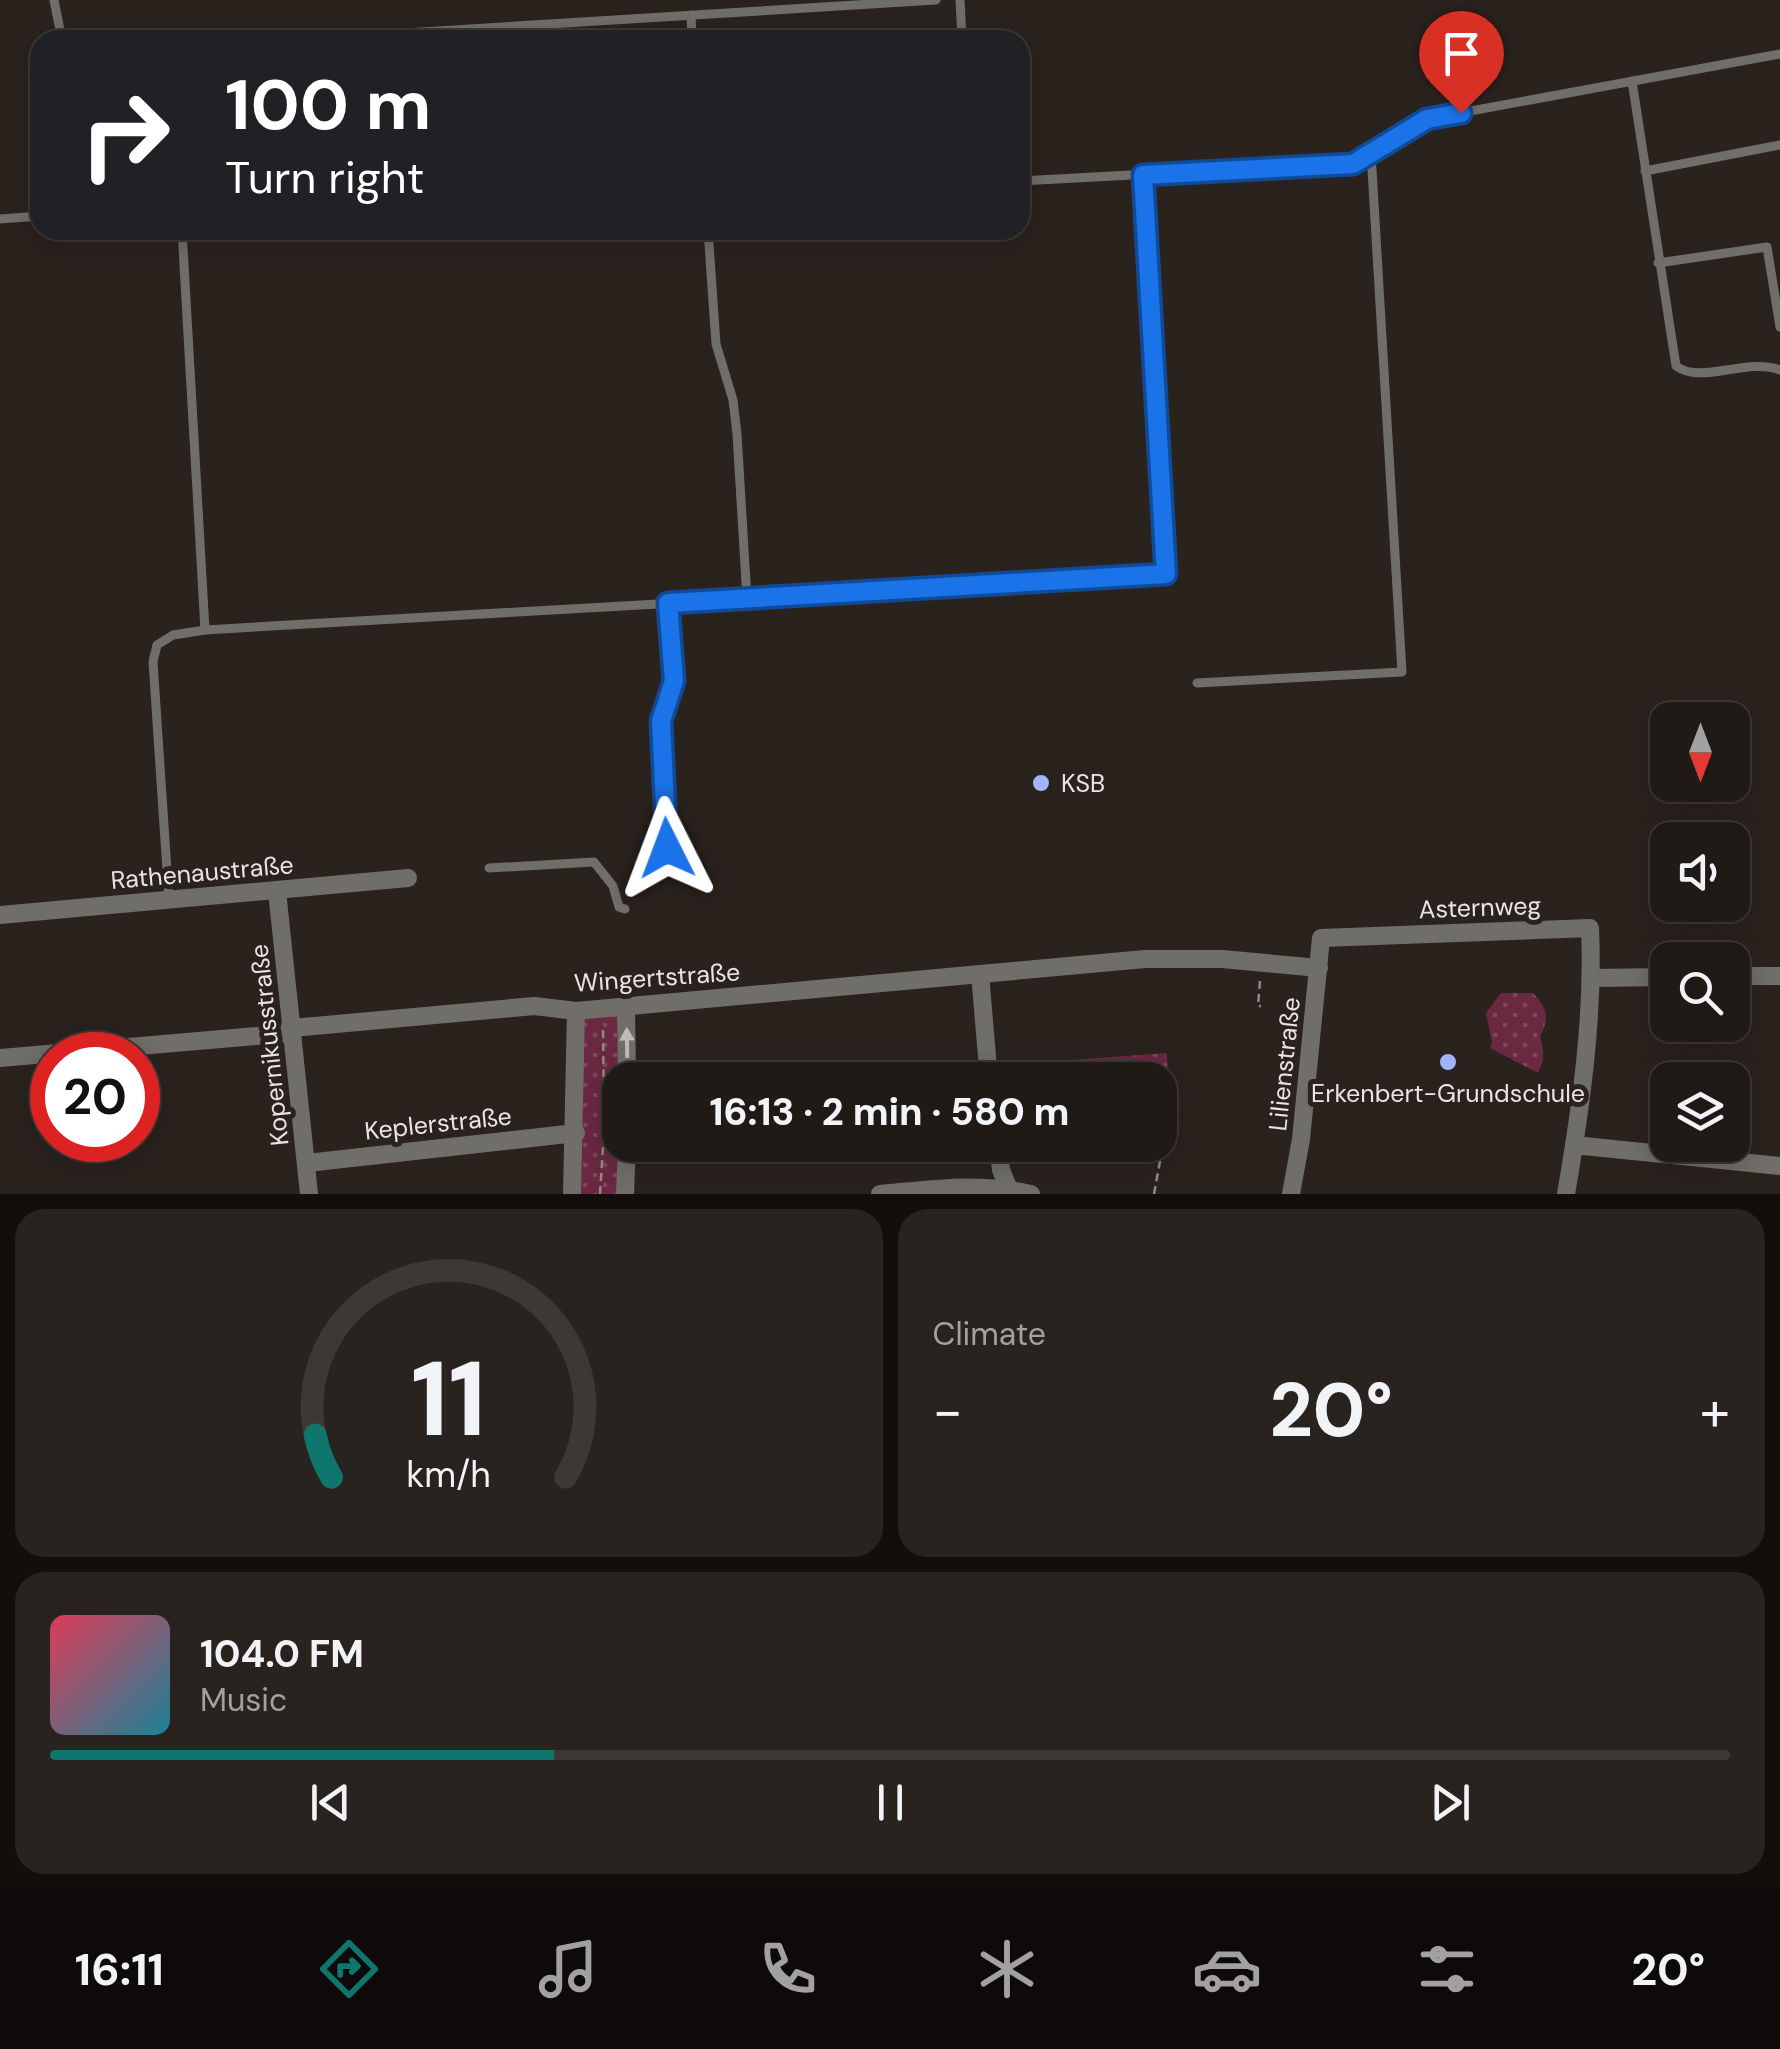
<!DOCTYPE html>
<html lang="en">
<head>
<meta charset="utf-8">
<style>
	:root { --surface:#201a16; --page:#28231f; --text:#f1f3f6; --muted:#a2a1a1; --line:#3d3835; --accent:#0f766e }
	body { margin:0; font-family:"DM Sans",sans-serif; background:var(--page); color:var(--text); height:100vh; display:flex; flex-direction:column; font-size:38px; white-space:nowrap }
	* { box-sizing:border-box; margin:0 }
	p { font-size:32px; color:var(--muted) }
	.icon { flex:none; width:55px; height:55px; fill:none; stroke:currentColor; stroke-width:2; stroke-linecap:round; stroke-linejoin:round }
	.map { position:relative; height:1194px; overflow:hidden }
	.details { display:flex; flex-direction:column; gap:15px; padding:15px; background:#120e0c; flex:1 }
	.details>* { flex:none }
	.top-card { position:absolute; left:30px; top:30px; width:1000px; height:210px; border-radius:30px; box-shadow:0 5px 25px #0003,0 0 0 2px var(--line); background:#202124; color:#fff; overflow:hidden }
	.needle { width:65px; rotate:180deg }
	.controls { position:absolute; left:1650px; top:702px; display:grid; gap:20px }
	.controls a { display:grid; place-items:center; width:100px; height:100px; border-radius:20px; background:var(--surface); box-shadow:0 5px 25px #0003,0 0 0 2px var(--line); font-size:50px }
	.speed { position:absolute; left:30px; top:1032px; display:flex; gap:20px; font-size:50px; font-weight:700; text-align:center }
	.speed>* { display:grid; place-content:center; width:130px; height:130px; border-radius:50%; background:var(--surface); box-shadow:0 5px 25px #0003,0 0 0 2px var(--line); line-height:1 }
	.speed .limit { border:15px solid #d22; background:#fff; color:#111 }
	.pin { position:absolute; display:grid; place-items:center; width:85px; height:85px; color:#fff; margin:-102px -42px; border-radius:50% 50% 50% 0; rotate:-45deg; box-shadow:0 0 10px #0007 }
	.pin .icon { rotate:45deg }
	.me { position:absolute; width:110px; margin:-55px; rotate:357deg; stroke-linejoin:round; filter:drop-shadow(0 0 8px #0008) }
	.turn { display:flex; align-items:center; gap:35px; height:210px; padding:0 30px; font-size:45px }
	.turn .icon { width:130px; height:130px; stroke-width:2.5 }
	.turn b { display:block; font-size:70px; line-height:85px }
	.big { font-size:75px; font-weight:800; line-height:1.1 }
	.details .tile { flex:1; display:flex; flex-direction:column; justify-content:center; gap:15px; min-width:0; padding:0 35px; border-radius:30px; background:var(--page) }
	.details .dial { align-items:center; gap:0 }
	.dial svg { height:260px; overflow:visible; fill:none; stroke:var(--line); stroke-width:7; stroke-linecap:round; text-anchor:middle }
	.dial text { fill:var(--text); stroke:none }
	.song { display:flex; align-items:center; gap:30px }
	.cover { width:120px; height:120px; border-radius:15px; background:linear-gradient(135deg,hsl(350 70% 55%),hsl(190 70% 35%)) }
	.played { height:10px; border-radius:5px; background:linear-gradient(90deg,var(--accent) 30%,var(--line) 30%) }
	.keys { display:flex; justify-content:space-around; direction:ltr }
	.heat { display:flex; justify-content:space-between; align-items:center; font-size:55px; direction:ltr }
	.details .tiles { flex:1; display:grid; gap:15px; grid-template-columns:1fr 1fr }
	.tile:last-child { grid-column:span 2 }
	.trip { position:absolute; left:602px; top:1062px; width:575px; height:100px; border-radius:30px; background:var(--surface); box-shadow:0 5px 25px #0003,0 0 0 2px var(--line); font-weight:800; line-height:100px; text-align:center }
	.tab-bar { display:flex; height:160px; justify-content:space-around; align-items:center; background:#0d0a09; color:var(--muted) }
	.tab-bar .icon { width:70px; height:70px }
	.tab-bar .active { color:var(--accent) }
	.tab-bar b { font-size:45px; color:var(--text) }
	.map>svg:first-child { display:block }
	.park { fill:url(#park-dots) }
	.lines { fill:none; stroke-linecap:round; stroke-linejoin:round }
	.path { stroke:#918a86; stroke-width:2.5; stroke-dasharray:8 5; stroke-linecap:butt }
	.lane { stroke:#706e69; stroke-width:9 }
	.street { stroke:#706e69; stroke-width:18 }
	.oneway { fill:#c0bbb8 }
	.route-casing { stroke:#114b97; stroke-width:25 }
	.route { stroke:#1a73e8; stroke-width:18 }
	.poi-dot { fill:#a0b3fd; stroke:#2a221d; stroke-width:4 }
	.labels { text-anchor:middle; stroke-width:10; stroke-linejoin:round; paint-order:stroke }
	.poi-label { font-size:25px; fill:#ebe5e2; stroke:#2a221d; text-anchor:start }
	.street-label { font-size:25px; fill:#ebe5e2; stroke:#2a221d }
</style>
</head>
<body>
<div class="map">
<svg width="1780" height="1194" viewBox="0 0 1780 1194">
	<defs>
		<pattern id="park-dots" width="8" height="8" patternUnits="userSpaceOnUse" patternTransform="scale(2.5)"><rect width="8" height="8" fill="#6a2841"/><path d="M2 2h.1M6 6h.1" fill="none" stroke="#7f475c" stroke-width="1.8" stroke-linecap="round"/></pattern>
	</defs>
	<rect width="100%" height="100%" fill="#2a221d"/>
	<!-- park -->
	<g class="park">
		<path d="M 1501,993 L 1533,993 C 1547,1007 1550,1019 1540,1036 C 1544,1051 1545,1059 1538,1073 L 1490,1048 L 1492,1043 L 1486,1013 Z"/>
		<path d="M 623,1012 L 621,1194 L 576,1194 L 580,1016 Z"/>
		<path d="M 1167,1053 L 1170,1135 L 1160,1133 L 1160,1080 L 1030,1080 L 1029,1063 Z"/>
	</g>
	<g class="lines">
		<!-- path -->
		<g class="path">
			<path d="M 1260,981 L 1258,1006 L 1261,1006"/>
			<path d="M 600,1194 L 604,1131 L 603,1026"/>
			<path d="M 1154,1194 L 1165,1134 L 1160,1127"/>
		</g>
		<!-- lane -->
		<g class="lane">
			<path d="M 54,0 L 62,40"/>
			<path d="M 960,0 L 962,40"/>
			<path d="M 691,15 L 692,40"/>
			<path d="M 149,40 L 164,40"/>
			<path d="M 292,40 L 936,0"/>
			<path d="M 1632,81 L 1676,366 C 1701,385 1747,357 1780,370"/>
			<path d="M 1645,171 L 1780,145"/>
			<path d="M 1020,181 L 1353,163 L 1427,119 L 1780,54"/>
			<path d="M 0,219 L 40,216"/>
			<path d="M 182,230 L 205,630 L 306,624 L 1166,575 L 1143,175"/>
			<path d="M 708,230 L 716,344 L 733,400 L 737,434 L 747,599"/>
			<path d="M 1658,263 L 1767,247 L 1780,327"/>
			<path d="M 1197,683 L 1402,672 L 1371,153"/>
			<path d="M 667,848 L 661,721 L 673,681 L 668,603"/>
			<path d="M 489,868 L 594,862 L 613,886 L 619,907 L 625,909"/>
			<path d="M 169,900 L 153,662 L 157,645 L 173,635 L 205,630"/>
		</g>
		<!-- street -->
		<g class="street">
			<path d="M 277,891 L 309,1194"/>
			<path d="M 0,915 L 408,878"/>
			<path d="M 980,974 L 989,1080"/>
			<path d="M 1732,976 L 1780,976"/>
			<path d="M 1593,978 L 1668,977"/>
			<path d="M 626,1006 L 627,1080"/>
			<path d="M 0,1058 L 280,1034 L 292,1028 L 534,1006 L 576,1011 L 1145,959 L 1222,959 L 1319,968"/>
			<path d="M 998,1145 L 1001,1170 L 1011,1194"/>
			<path d="M 1574,1145 L 1780,1166"/>
			<path d="M 307,1163 L 576,1133"/>
			<path d="M 572,1194 L 576,1011"/>
			<path d="M 625,1194 L 627,1145"/>
			<path d="M 880,1194 C 935,1189 976,1182 1031,1194"/>
			<path d="M 1291,1194 L 1301,1139 L 1321,938 L 1590,928 C 1594,1016 1581,1107 1566,1194"/>
		</g>
	</g>
	<!-- one-way arrows -->
	<defs><path id="oneway-solid" d="M-6-.8H1V-3.2L6.5 0L1 3.2V.8H-6Z" transform="scale(2.5)"/></defs>
	<use class="oneway" href="#oneway-solid" transform="translate(627 1043) rotate(-91)"/>
	<g class="lines">
		<!-- route casing -->
		<g class="route-casing">
			<path id="route" d="M 667,848 L 661,721 L 674,681 L 668,603 L 1166,574 L 1143,175 L 1353,164 L 1427,119 L 1461,113"/>
		</g>
		<!-- route -->
		<use href="#route" class="route"/>
	</g>
	<!-- markers -->
	<g class="poi-dot">
		<circle cx="1041" cy="783" r="10"/>
		<circle cx="1448" cy="1062" r="10"/>
	</g>
	<g class="labels">
		<!-- poi labels -->
		<g class="poi-label">
			<text x="1061" y="792">KSB</text>
			<text x="1448" y="1102" text-anchor="middle">Erkenbert-Grundschule</text>
		</g>
		<!-- street labels -->
		<g class="street-label">
			<text transform="translate(202 872) rotate(-5)" y="9">Rathenaustraße</text>
			<text transform="translate(1480 907) rotate(-2)" y="9">Asternweg</text>
			<text transform="translate(657 977) rotate(-4)" y="9">Wingertstraße</text>
			<text transform="translate(269 1045) rotate(-96)" y="9">Kopernikusstraße</text>
			<text transform="translate(1284 1064) rotate(-84)" y="9">Lilienstraße</text>
			<text transform="translate(438 1123) rotate(-6)" y="9">Keplerstraße</text>
		</g>
	</g>
</svg>
<div class="controls">
<a><svg class="needle" viewBox="-14 -14 28 28"><path d="M0-13l5 13h-10z" fill="#e53935"/><path d="M0 13l5-13h-10z" fill="#a2a1a1"/></svg></a>
<a><svg class="icon" aria-label="sound" viewBox="0 0 24 24"><path d="M4 9h4l5-4v14l-5-4H4zM17 9q2 3 0 6"/></svg></a>
<a><svg class="icon" aria-label="search" viewBox="0 0 24 24"><circle cx="10" cy="10" r="6"/><path d="M15 15l6 6"/></svg></a>
<a><svg class="icon" aria-label="layers" viewBox="0 0 24 24"><path d="M12 4l9 5-9 5-9-5zM3 14l9 5 9-5"/></svg></a>
</div>
<div class="speed"><div class="limit">20</div></div>
<div class="pin" style="left:1461px;top:113px;background:#d93025"><svg class="icon" aria-label="arrive" viewBox="0 0 24 24"><path d="M6 21V4h12l-3 4 3 4H6"/></svg></div>
<svg class="me" style="left:667px;top:848px" viewBox="-20 -20 40 40"><path d="M0-17L14 15 0 8-14 15z" fill="#1a73e8" stroke="#fff" stroke-width="4"/></svg>
<div class="trip">16:13 · 2 min · 580 m</div>
<div class="top-card">
<div class="turn"><svg class="icon" aria-label="right" viewBox="0 0 24 24"><path d="M7 20v-9h11M14 6l5 5-5 5"/></svg><div><b>100 m</b>Turn right</div></div>
</div>
</div>
<section class="details">
<div class="tiles">
<div class="tile dial"><svg viewBox="0 0 100 80">
<path d="M14 69A42 42 0 1 1 86 69"/>
<path d="M14 69A42 42 0 0 1 9 56" stroke="#0f766e"/>
<text x="50" y="56" font-size="32" font-weight="700">11</text>
<text x="50" y="72" font-size="11">km/h</text>
</svg></div>
<div class="tile"><p>Climate</p>
<div class="heat"><a>−</a><b class="big">20°</b><a>+</a></div>
</div>
<div class="tile">
<div class="song"><i class="cover"></i><div><b>104.0 FM</b><p>Music</p></div></div>
<div class="played"></div>
<div class="keys"><svg class="icon" aria-label="previous" viewBox="0 0 24 24"><path d="M18 5L8 12l10 7zM5 5v14"/></svg><svg class="icon" aria-label="pause" viewBox="0 0 24 24"><path d="M8 5v14M16 5v14"/></svg><svg class="icon" aria-label="next" viewBox="0 0 24 24"><path d="M6 5l10 7-10 7zM19 5v14"/></svg></div>
</div>
</div>
</section>
<nav class="tab-bar">
<b>16:11</b>
<svg class="icon active" aria-label="directions" viewBox="0 0 24 24"><path d="M12 3l9 9-9 9-9-9zM9 14v-3h6M13 9l2 2-2 2"/></svg>
<svg class="icon" aria-label="music" viewBox="0 0 24 24"><path d="M9 18V5l10-2v13"/><circle cx="6" cy="18" r="3"/><circle cx="16" cy="16" r="3"/></svg>
<svg class="icon" aria-label="phone" viewBox="0 0 24 24"><path d="M5 4h4l2 5-3 2q2 4 5 5l2-3 5 2v4C11 20 4 13 5 4z"/></svg>
<svg class="icon" aria-label="climate" viewBox="0 0 24 24"><path d="M12 3v18M4 7l16 10M4 17L20 7"/></svg>
<svg class="icon" aria-label="car" viewBox="0 0 24 24"><path d="M5 17H2v-5l4-1 3-4h7l3 4 3 1v5h-3M9 17h6M6 11h13"/><circle cx="7" cy="17" r="2"/><circle cx="17" cy="17" r="2"/></svg>
<svg class="icon" aria-label="filters" viewBox="0 0 24 24"><path d="M4 7h16M4 17h16"/><circle cx="9" cy="7" r="2"/><circle cx="15" cy="17" r="2"/></svg>
<b>20°</b>
</nav>
</body>
</html>
